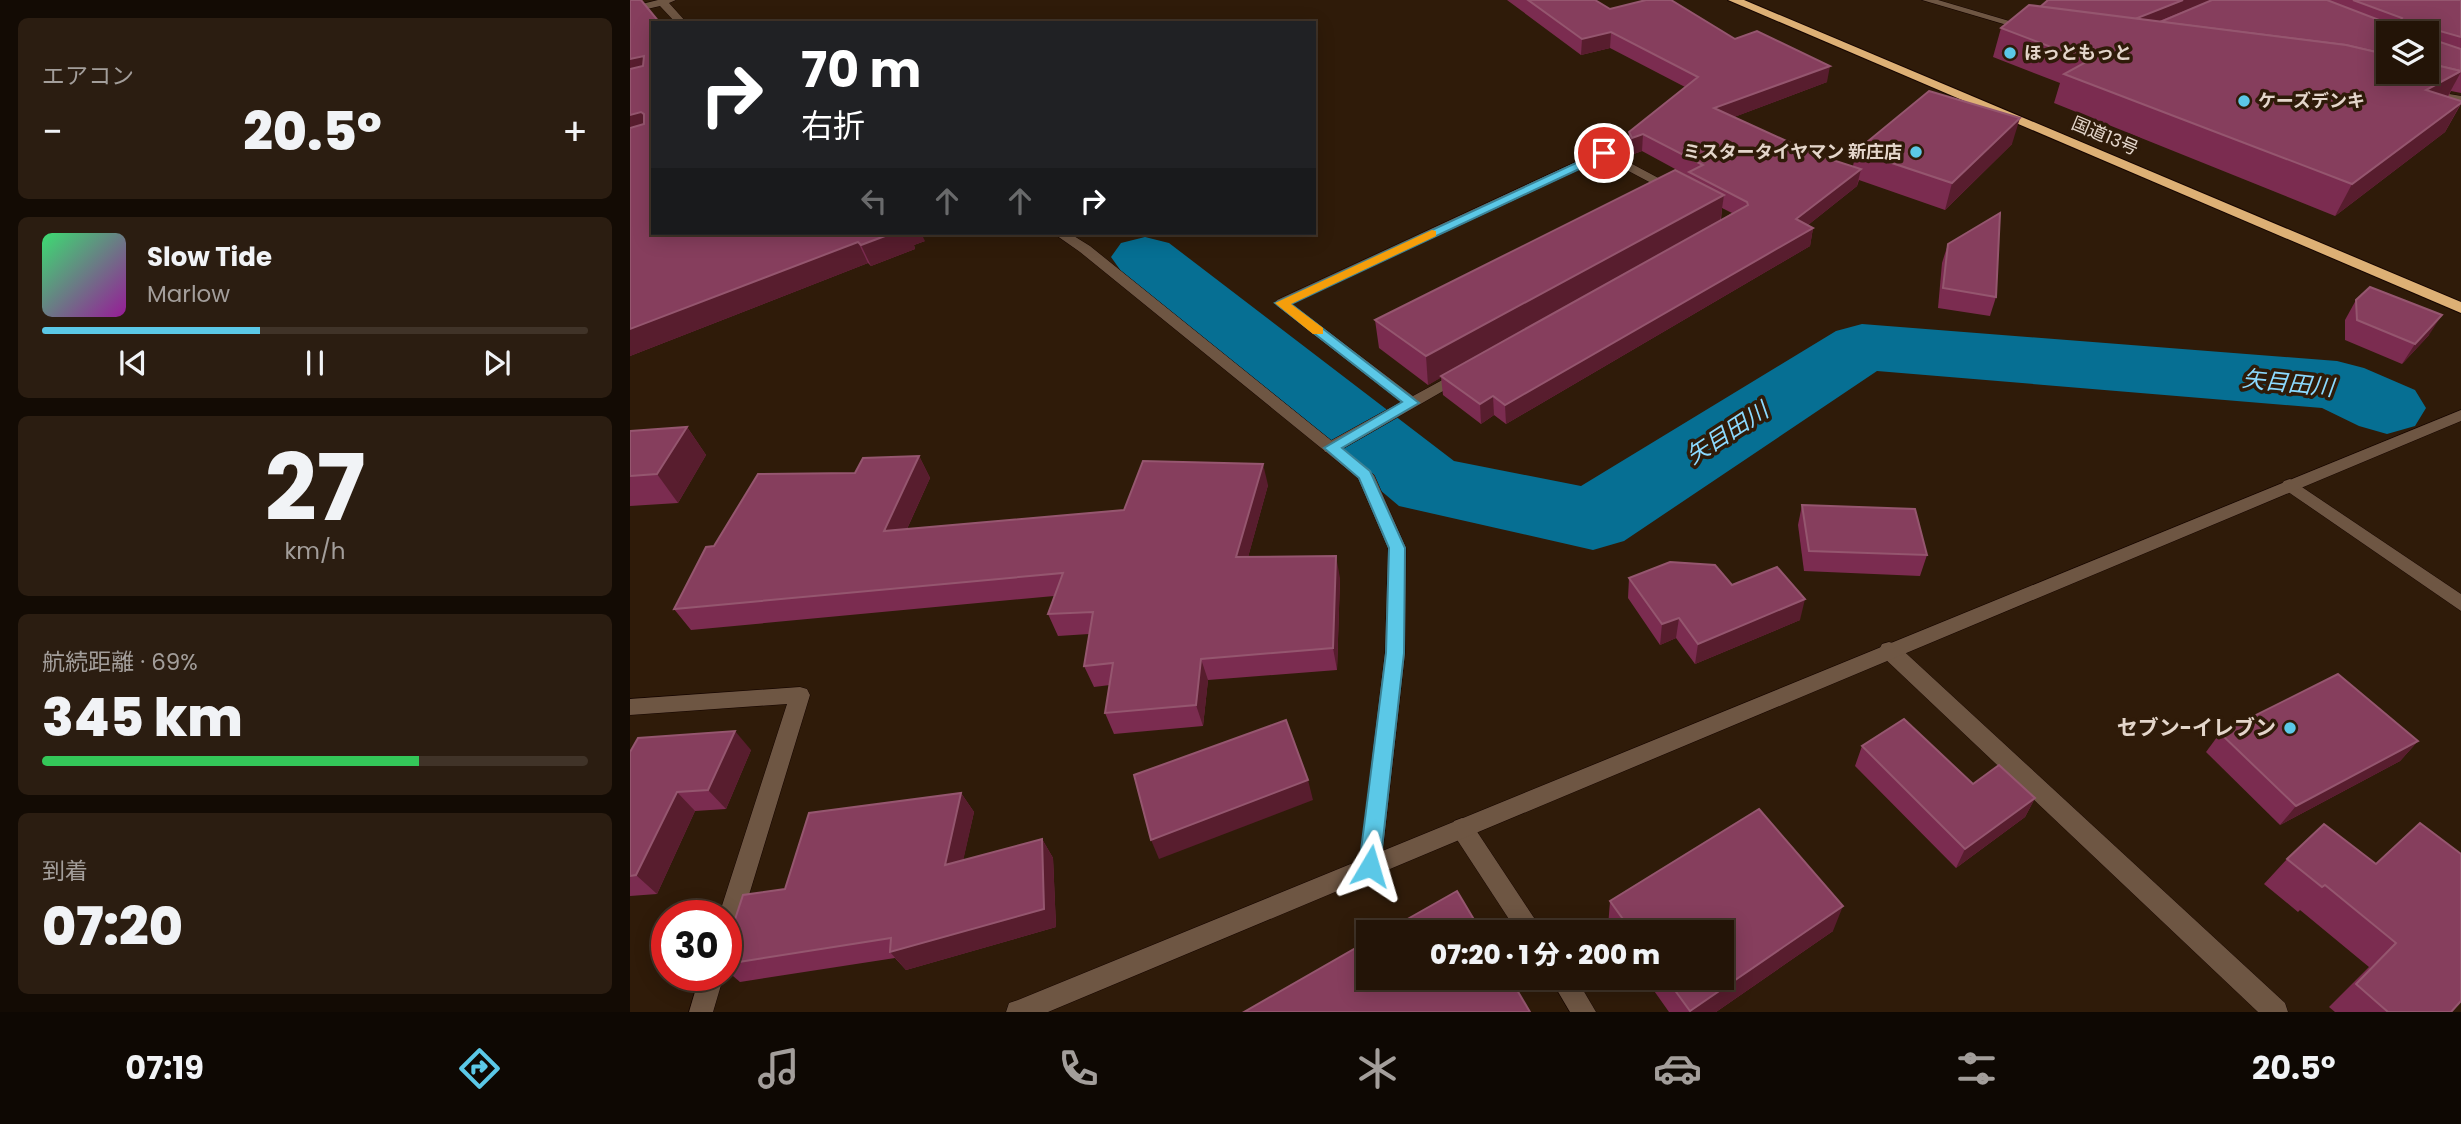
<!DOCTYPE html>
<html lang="ja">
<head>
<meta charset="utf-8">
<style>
	:root { --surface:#231407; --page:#2b1d11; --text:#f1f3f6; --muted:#a39e9b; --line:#403328; --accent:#5bc8e7 }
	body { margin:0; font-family:Poppins,"Noto Sans JP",sans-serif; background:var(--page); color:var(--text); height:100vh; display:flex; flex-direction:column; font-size:26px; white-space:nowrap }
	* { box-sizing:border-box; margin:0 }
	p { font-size:23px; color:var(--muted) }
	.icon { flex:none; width:38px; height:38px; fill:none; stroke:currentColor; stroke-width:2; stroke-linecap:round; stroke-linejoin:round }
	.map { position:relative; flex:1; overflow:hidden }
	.panel { display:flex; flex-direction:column; gap:18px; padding:18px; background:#130b04; width:630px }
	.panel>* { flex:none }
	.hud { position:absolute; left:21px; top:21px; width:665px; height:214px; border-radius:0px; box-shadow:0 4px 18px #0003,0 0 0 2px var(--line); background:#202124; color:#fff; overflow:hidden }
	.fabs { position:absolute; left:1746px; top:21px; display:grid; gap:14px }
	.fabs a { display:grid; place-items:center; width:63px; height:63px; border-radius:0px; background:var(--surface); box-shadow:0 4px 18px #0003,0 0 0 2px var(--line); font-size:35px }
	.speed { position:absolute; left:21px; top:900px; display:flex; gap:14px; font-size:35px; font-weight:700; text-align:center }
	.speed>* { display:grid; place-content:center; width:91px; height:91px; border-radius:50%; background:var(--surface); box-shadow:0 4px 18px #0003,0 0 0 2px var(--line); line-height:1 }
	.speed .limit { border:10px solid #d22; background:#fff; color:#111 }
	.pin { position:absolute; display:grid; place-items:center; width:60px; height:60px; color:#fff; margin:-30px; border:4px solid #fff; border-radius:50%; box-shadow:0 2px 7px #0007 }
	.me { position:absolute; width:77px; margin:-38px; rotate:7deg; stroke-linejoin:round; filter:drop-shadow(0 0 5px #0008) }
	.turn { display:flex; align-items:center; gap:24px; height:147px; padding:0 35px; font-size:32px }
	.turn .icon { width:91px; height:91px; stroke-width:2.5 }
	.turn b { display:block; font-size:49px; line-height:60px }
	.lanes { display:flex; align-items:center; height:66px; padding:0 35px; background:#0003; justify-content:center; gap:35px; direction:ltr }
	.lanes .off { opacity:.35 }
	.big { font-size:52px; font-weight:800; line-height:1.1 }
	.panel .tile { flex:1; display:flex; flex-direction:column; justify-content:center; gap:10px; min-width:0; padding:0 24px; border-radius:10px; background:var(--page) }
	.panel .dial { align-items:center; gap:0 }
	.dial b { font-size:91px; line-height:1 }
	.song { display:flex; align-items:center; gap:21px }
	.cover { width:84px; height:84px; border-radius:10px; background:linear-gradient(135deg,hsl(140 70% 55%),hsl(300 70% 35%)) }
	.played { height:7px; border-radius:4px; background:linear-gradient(90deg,var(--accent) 40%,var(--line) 40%) }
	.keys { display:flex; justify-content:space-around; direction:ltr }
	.heat { display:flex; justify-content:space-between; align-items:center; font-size:38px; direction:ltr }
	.charge { height:10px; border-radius:5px; background:linear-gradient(90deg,#34c759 69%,var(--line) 0) }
	.trip { position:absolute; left:726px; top:920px; width:378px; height:70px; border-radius:0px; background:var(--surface); box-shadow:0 4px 18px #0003,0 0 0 2px var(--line); font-weight:800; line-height:70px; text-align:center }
	.dock { display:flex; height:112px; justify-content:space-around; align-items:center; background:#0e0803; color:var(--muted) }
	.dock .icon { width:49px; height:49px }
	.dock .active { color:var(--accent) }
	.dock b { font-size:32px; color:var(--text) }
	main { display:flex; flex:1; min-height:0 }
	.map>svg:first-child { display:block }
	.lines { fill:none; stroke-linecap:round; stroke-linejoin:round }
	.river { fill:#066f93; fill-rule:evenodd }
	.lane-casing { stroke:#160500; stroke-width:1 }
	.street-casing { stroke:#160500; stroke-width:1 }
	.secondary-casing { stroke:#160500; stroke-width:1 }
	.highway-casing { stroke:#160500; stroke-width:2 }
	.lane { fill:#6e5643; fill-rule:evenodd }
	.street { fill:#6e5643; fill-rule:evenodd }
	.secondary { fill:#6e5643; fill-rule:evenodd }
	.highway { fill:#ddb075; fill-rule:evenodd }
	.wall { fill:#7b2c50; fill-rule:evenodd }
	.shaded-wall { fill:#581d2e }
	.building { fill:#863e5d; stroke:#95566f; stroke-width:2 }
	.route { fill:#5bc8e7; stroke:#3b8296; stroke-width:2 }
	.slow { fill:#f59e0b }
	.poi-dot { fill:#5bc8e7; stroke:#2f1b09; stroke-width:2.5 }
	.labels { text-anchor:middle; stroke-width:7; stroke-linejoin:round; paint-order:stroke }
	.far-poi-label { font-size:18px; font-weight:bold; fill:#e4d6cb; stroke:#2f1b09; text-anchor:start }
	.far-street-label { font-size:18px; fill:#e4d6cb; stroke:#2f1b09 }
	.poi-label { font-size:21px; font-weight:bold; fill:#e4d6cb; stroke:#2f1b09; text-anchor:end }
	.water-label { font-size:23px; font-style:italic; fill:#8cdaff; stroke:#2f1b09 }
</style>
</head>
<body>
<main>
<section class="panel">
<div class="tile"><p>エアコン</p>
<div class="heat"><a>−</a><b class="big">20.5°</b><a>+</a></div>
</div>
<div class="tile">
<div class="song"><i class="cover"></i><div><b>Slow Tide</b><p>Marlow</p></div></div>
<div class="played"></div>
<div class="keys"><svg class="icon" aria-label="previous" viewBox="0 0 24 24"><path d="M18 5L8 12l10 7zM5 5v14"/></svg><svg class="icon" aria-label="pause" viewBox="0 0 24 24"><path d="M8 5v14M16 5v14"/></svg><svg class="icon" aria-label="next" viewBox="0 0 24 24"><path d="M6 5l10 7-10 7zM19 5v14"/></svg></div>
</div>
<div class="tile dial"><b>27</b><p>km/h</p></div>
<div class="tile"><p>航続距離 · 69%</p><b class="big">345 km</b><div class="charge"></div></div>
<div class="tile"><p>到着</p><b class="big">07:20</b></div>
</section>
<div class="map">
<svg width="1831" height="1012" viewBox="0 0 1831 1012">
	<rect width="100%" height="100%" fill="#2f1b09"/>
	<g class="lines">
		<!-- river -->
		<path class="river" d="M 515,237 L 539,243 L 824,461 L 951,486 L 1206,331 L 1232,324 L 1707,361 L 1734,368 L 1785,390 L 1796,408 L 1785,426 L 1757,434 L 1729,426 L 1692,408 L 1247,371 L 994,541 L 963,550 L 769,506 L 491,271 L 481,257 L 491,243 Z"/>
		<!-- lane casing -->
		<g class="lane-casing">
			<g id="lane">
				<path d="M 28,0 L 46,0 L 39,3 L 57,23 L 46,23 L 30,6 L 0,13 L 0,7 Z"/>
				<path d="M 974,149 L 1051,190 L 1050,193 L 1040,193 L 974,158 L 662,304 L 783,396 L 827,372 L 833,370 L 841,375 L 707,452 L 695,452 L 693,448 L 695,444 L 771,402 L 647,306 L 645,303 L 647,300 Z"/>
			</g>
		</g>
		<!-- street casing -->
		<g class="street-casing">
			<g id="street">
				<path d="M 1292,0 L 1308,0 L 1403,28 L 1394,30 Z"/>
				<path d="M 1802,91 L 1831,96 L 1831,102 L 1798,96 L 1798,92 Z"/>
				<path d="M 423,233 L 439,233 L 460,246 L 744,475 L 776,548 L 775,653 L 751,866 L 748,873 L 740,877 L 732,873 L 729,866 L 755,653 L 758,548 L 728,478 L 450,252 Z"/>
				<path d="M 1660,479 L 1831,594 L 1831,611 L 1654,489 L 1651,485 L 1654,481 Z"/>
				<path d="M 1259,642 L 1266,644 L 1655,1003 L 1658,1012 L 1628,1012 L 1252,656 L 1249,650 L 1252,644 Z"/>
				<path d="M 170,687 L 177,689 L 180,695 L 108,931 L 104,939 L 96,942 L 96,915 L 89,915 L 157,704 L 0,715 L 0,699 Z"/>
				<path d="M 832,818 L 840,821 L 914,933 L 888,933 L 824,835 L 821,828 L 824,821 Z"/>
				<path d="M 70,975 L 94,975 L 83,1012 L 59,1012 Z"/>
				<path d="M 920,978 L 946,978 L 966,1012 L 940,1012 Z"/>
			</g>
		</g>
		<!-- secondary casing -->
		<g class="secondary-casing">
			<path id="secondary" d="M 1831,410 L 1831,421 L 418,1012 L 376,1012 L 379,1003 L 388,1000 Z"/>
		</g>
		<!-- highway casing -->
		<g class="highway-casing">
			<path id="highway" d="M 1098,0 L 1114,0 L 1831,302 L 1831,313 Z"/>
		</g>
		<!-- lane -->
		<use href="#lane" class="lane"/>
		<!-- street -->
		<use href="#street" class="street"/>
		<!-- secondary -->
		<use href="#secondary" class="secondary"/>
		<!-- highway -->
		<use href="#highway" class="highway"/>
	</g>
	<!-- wall -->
	<g class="wall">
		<path d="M 0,0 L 11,0 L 23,233 L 295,241 L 284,245 L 285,249 L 241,266 L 238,263 L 0,356 Z"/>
		<path d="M 877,0 L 965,0 L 980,9 L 1105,39 L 1197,82 L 1104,117 L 1187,155 L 1223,166 L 1226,151 L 1382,144 L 1315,210 L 1229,180 L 1227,186 L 1178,225 L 1183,228 L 1180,246 L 876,424 L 864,415 L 851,424 L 813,395 L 811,377 L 798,385 L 749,348 L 745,320 L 1058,177 L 1058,176 L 1012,151 L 1001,155 L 998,149 L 999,132 L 1055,87 L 980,48 L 951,55 ZM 1092,208 L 1102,213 L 1091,220 Z"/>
		<path d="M 1582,0 L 1528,21 L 1582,0 L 1831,0 L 1831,93 L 1821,91 L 1818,97 L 1831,101 L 1831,104 L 1815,132 L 1705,216 L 1424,103 L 1430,83 L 1363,57 L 1371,28 L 1410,7 Z"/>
		<path d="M 1318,244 L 1366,297 L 1360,316 L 1308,308 L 1312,263 Z"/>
		<path d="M 1726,300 L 1799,335 L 1772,364 L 1715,340 L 1715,320 Z"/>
		<path d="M 57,427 L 76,455 L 48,503 L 0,506 L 0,431 Z"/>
		<path d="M 289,456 L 300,478 L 277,529 L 494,510 L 638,485 L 618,557 L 710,578 L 707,670 L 578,680 L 573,726 L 484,734 L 475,713 L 480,685 L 464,687 L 454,666 L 459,634 L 428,636 L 418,614 L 424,596 L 61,630 L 44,609 L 84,546 L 225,473 Z"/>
		<path d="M 1172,505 L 1297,555 L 1290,576 L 1174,571 L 1168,525 Z"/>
		<path d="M 999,578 L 1102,585 L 1170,620 L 1065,664 L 1046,638 L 1030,645 L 998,598 Z"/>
		<path d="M 1590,733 L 1788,741 L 1770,761 L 1650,825 L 1576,752 Z"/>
		<path d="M 1232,746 L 1343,784 L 1405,798 L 1395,817 L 1326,868 L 1225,766 Z"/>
		<path d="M 121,750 L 96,809 L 65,811 L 27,894 L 0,896 L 0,752 Z"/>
		<path d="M 331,793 L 344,812 L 333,860 L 412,839 L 423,858 L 426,927 L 276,970 L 265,958 L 110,982 L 96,970 L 96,947 L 155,889 Z"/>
		<path d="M 1694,824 L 1821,1012 L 1705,1012 L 1699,1007 L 1739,967 L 1670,910 L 1668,912 L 1634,884 L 1657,859 Z"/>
		<path d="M 980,901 L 1203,931 L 1086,1012 L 1039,1012 L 1015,978 L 1092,978 L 1092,933 L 982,933 L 978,927 Z"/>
	</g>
	<!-- shaded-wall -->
	<g class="shaded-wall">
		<path d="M 1553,0 L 1582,0 L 1494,35 L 1499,21 Z"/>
		<path d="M 981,32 L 980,48 L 951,55 L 952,39 Z"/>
		<path d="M 14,56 L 23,72 L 0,80 L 0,59 Z"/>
		<path d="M 1200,66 L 1197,82 L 1083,125 L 1084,108 Z"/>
		<path d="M 1831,72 L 1815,101 L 1796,90 Z"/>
		<path d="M 1831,103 L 1815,132 L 1705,216 L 1722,184 Z"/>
		<path d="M 11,112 L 22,131 L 0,139 L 0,115 Z"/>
		<path d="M 1390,118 L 1382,144 L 1315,210 L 1322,183 Z"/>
		<path d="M 1013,134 L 1012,151 L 1001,155 L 1002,138 Z"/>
		<path d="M 1231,169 L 1227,186 L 1163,237 L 1166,219 Z"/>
		<path d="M 1094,195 L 1090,222 L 798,385 L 796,356 Z"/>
		<path d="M 1183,228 L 1180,246 L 876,424 L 875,405 Z"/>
		<path d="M 263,233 L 291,233 L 295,241 L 284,245 L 285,249 L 241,266 L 231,245 Z"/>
		<path d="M 228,242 L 238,263 L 0,356 L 0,329 Z"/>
		<path d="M 1812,315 L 1799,335 L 1772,364 L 1785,344 Z"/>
		<path d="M 863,396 L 864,415 L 851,424 L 850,404 Z"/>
		<path d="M 57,427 L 76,455 L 48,503 L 27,474 Z"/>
		<path d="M 289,456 L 300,478 L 266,553 L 254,531 Z"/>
		<path d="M 633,464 L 638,485 L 612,579 L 606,557 Z"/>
		<path d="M 706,556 L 710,578 L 707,670 L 703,648 Z"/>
		<path d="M 1175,599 L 1170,620 L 1065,664 L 1068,644 Z"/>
		<path d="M 1049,618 L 1046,638 L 1030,645 L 1032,624 Z"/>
		<path d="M 571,659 L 578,680 L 573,726 L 566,705 Z"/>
		<path d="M 105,731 L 121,750 L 96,809 L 78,790 Z"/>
		<path d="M 1788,741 L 1770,761 L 1650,825 L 1666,806 Z"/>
		<path d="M 678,780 L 683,800 L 529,859 L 521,840 Z"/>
		<path d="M 47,792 L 65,811 L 27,894 L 6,875 Z"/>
		<path d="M 331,793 L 344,812 L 328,884 L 315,865 Z"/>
		<path d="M 1405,798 L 1395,817 L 1326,868 L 1335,849 Z"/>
		<path d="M 412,839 L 423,858 L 426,927 L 276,970 L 260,952 Z"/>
		<path d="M 1213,906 L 1203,931 L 1086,1012 L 1059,1012 L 1060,1011 Z"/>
	</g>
	<!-- building -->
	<g class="building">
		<path d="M 0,0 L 11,0 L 30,23 L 23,23 L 23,233 L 263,233 L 231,245 L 228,242 L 0,329 L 0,128 L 14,124 L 14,114 L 11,112 L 0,115 L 0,69 L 13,66 L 14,56 L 0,59 Z"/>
		<path d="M 898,0 L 965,0 L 980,9 L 1016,0 L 1041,0 L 1105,39 L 1127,31 L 1200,66 L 1084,108 L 1187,155 L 1231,169 L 1166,219 L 1183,228 L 875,405 L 863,396 L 850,404 L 811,376 L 1118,205 L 1117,202 L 1059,172 L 1073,165 L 1013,134 L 1002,138 L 999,132 L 1068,77 L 981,32 L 952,39 Z"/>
		<path d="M 1418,0 L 1553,0 L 1505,19 L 1410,7 Z"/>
		<path d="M 1582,0 L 1697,0 L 1762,25 L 1768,26 L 1772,18 L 1723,0 L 1831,0 L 1831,37 L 1803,29 L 1804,40 L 1831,49 L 1831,71 L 1797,63 L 1797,33 L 1759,33 L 1759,55 L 1716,45 L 1530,22 Z"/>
		<path d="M 1399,5 L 1716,45 L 1759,55 L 1759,72 L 1797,72 L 1797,63 L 1831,71 L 1796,90 L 1831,101 L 1831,103 L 1722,184 L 1434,74 L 1458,61 L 1371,28 Z"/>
		<path d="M 1299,91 L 1390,118 L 1322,183 L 1226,151 Z"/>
		<path d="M 1045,170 L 1094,195 L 796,356 L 745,320 Z"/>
		<path d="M 1370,213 L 1366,297 L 1313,288 L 1318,244 Z"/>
		<path d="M 1740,287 L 1812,315 L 1785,344 L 1727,320 L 1726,300 Z"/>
		<path d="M 57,427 L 27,474 L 0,476 L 0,431 Z"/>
		<path d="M 289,456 L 254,531 L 494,510 L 513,461 L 633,464 L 606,557 L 706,556 L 703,648 L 571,659 L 566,705 L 475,713 L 483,663 L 454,666 L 463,612 L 418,614 L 433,573 L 44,609 L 76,547 L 84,546 L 128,474 L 225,473 L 233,458 Z"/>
		<path d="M 1172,505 L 1285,509 L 1297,555 L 1179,551 Z"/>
		<path d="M 1040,562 L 1085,565 L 1102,585 L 1147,567 L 1175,599 L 1068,644 L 1049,618 L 1032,624 L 999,578 Z"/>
		<path d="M 1708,674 L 1788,741 L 1666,806 L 1590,733 Z"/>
		<path d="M 1274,719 L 1343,784 L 1369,765 L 1405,798 L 1335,849 L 1232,746 Z"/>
		<path d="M 656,720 L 678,780 L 521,840 L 504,775 Z"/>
		<path d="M 105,731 L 78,790 L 47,792 L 6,875 L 0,876 L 0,752 L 8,738 Z"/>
		<path d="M 331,793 L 315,865 L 412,839 L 414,909 L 260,952 L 261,938 L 96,964 L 96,947 L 113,895 L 155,889 L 179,813 Z"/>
		<path d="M 1129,809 L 1213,906 L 1060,1011 L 1036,978 L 1092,978 L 1092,933 L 1003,933 L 980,901 Z"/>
		<path d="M 1790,823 L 1831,854 L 1831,1001 L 1821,1012 L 1758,1012 L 1726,984 L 1766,943 L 1695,885 L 1692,887 L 1657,859 L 1694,824 L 1746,864 Z"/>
		<path d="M 827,891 L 852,933 L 753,933 Z"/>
		<path d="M 738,941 L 738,978 L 880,978 L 900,1012 L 614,1012 Z"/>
	</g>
	<!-- route -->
	<path class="route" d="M 974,150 L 977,151 L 977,156 L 661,304 L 789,403 L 712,448 L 740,471 L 775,548 L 774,653 L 750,866 L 747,873 L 740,876 L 732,873 L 729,866 L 756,653 L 759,548 L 729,478 L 694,448 L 772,402 L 645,303 Z"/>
	<!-- slow -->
	<path class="slow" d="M 802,230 L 806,231 L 806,236 L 661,304 L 693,328 L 693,334 L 683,334 L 645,303 Z"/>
	<!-- markers -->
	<g class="poi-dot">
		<circle cx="1380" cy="53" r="7"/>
		<circle cx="1614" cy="101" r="7"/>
		<circle cx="1286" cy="152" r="7"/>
		<circle cx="1660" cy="728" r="7"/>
	</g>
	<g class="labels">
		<!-- far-poi labels -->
		<g class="far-poi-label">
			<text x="1394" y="59">ほっともっと</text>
			<text x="1628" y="107">ケーズデンキ</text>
			<text x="1272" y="158" text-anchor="end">ミスタータイヤマン 新庄店</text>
		</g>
		<!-- far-street labels -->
		<g class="far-street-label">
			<text transform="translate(1475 136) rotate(23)" y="6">国道13号</text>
		</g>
		<!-- poi labels -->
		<g class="poi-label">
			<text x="1646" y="735">セブン-イレブン</text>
		</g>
		<!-- water labels -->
		<g class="water-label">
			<text transform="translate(1658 383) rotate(6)" y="8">矢目田川</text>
			<text transform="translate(1097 433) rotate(-33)" y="8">矢目田川</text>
		</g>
	</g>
</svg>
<div class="fabs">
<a><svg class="icon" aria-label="layers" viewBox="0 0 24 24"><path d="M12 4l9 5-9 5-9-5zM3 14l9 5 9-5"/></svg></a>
</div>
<div class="speed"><div class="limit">30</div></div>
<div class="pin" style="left:974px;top:153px;background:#d93025"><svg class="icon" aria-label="arrive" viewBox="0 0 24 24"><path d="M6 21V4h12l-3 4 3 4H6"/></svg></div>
<svg class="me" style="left:740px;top:866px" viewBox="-20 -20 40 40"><path d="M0-17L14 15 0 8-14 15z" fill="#5bc8e7" stroke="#fff" stroke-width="4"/></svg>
<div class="trip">07:20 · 1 分 · 200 m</div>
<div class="hud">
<div class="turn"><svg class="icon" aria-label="right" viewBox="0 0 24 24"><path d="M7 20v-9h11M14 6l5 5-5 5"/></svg><div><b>70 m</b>右折</div></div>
<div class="lanes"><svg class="icon off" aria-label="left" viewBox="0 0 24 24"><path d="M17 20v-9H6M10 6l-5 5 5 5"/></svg><svg class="icon off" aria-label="ahead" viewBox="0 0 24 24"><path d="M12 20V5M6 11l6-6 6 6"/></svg><svg class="icon off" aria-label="ahead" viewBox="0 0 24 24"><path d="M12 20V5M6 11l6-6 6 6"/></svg><svg class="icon" aria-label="right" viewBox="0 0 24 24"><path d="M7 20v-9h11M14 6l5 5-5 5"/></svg></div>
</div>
</div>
</main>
<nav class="dock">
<b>07:19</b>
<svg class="icon active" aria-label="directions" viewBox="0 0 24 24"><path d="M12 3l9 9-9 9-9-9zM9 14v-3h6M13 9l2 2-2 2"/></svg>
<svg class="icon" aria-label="music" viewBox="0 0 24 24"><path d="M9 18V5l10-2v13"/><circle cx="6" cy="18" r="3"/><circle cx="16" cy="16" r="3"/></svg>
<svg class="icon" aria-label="phone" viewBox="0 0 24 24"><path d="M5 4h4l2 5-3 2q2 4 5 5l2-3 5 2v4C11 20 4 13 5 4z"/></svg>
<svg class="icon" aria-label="climate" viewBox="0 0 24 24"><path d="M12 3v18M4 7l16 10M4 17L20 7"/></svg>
<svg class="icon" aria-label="car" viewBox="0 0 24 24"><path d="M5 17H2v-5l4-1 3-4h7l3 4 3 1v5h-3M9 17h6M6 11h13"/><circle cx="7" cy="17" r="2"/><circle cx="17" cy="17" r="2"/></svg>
<svg class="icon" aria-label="filters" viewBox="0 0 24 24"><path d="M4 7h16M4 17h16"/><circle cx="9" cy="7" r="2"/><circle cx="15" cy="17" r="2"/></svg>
<b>20.5°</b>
</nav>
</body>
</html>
